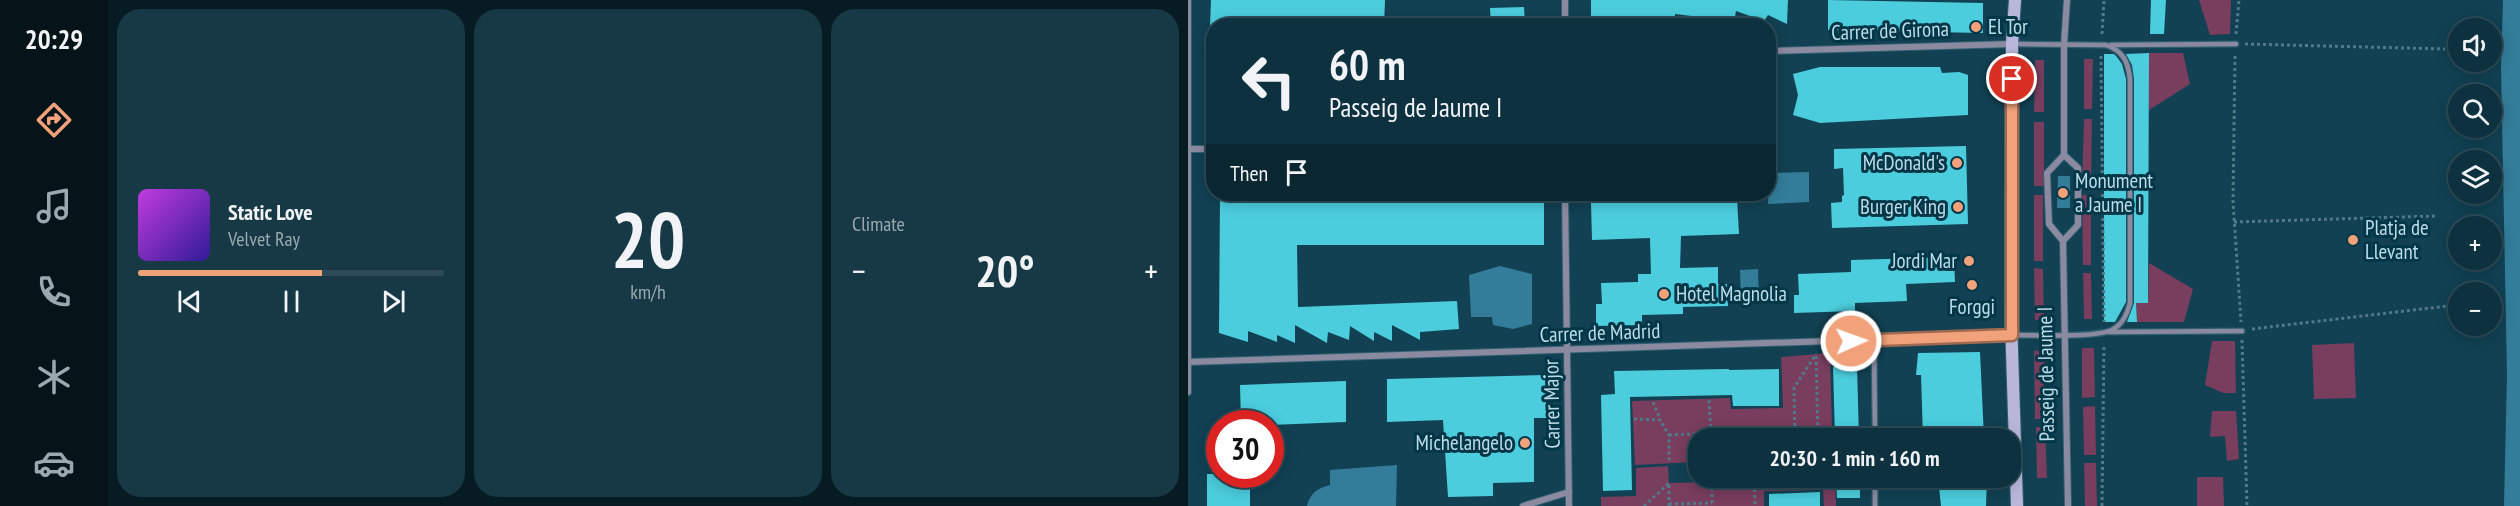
<!DOCTYPE html>
<html lang="en">
<head>
<meta charset="utf-8">
<style>
	:root { --surface:#0d313e; --page:#163945; --text:#f1f3f6; --muted:#9aa9b0; --line:#2d4c58; --accent:#f1a27b }
	body { margin:0; font-family:"PT Sans Narrow",sans-serif; background:var(--page); color:var(--text); height:100vh; display:flex; flex-direction:column; font-size:22px; white-space:nowrap }
	* { box-sizing:border-box; margin:0 }
	p { font-size:20px; color:var(--muted) }
	.icon { flex:none; width:33px; height:33px; fill:none; stroke:currentColor; stroke-width:2; stroke-linecap:round; stroke-linejoin:round }
	.map { position:relative; flex:1; overflow:hidden }
	.drawer { display:flex; flex-direction:column; gap:9px; padding:9px; background:#071b22; width:1080px }
	.drawer>* { flex:none }
	.hud { position:absolute; left:18px; top:18px; width:570px; height:183px; border-radius:24px; box-shadow:0 3px 15px #0003,0 0 0 2px var(--line); background:#0d313e; color:var(--text); overflow:hidden }
	.buttons { position:absolute; left:1260px; top:18px; display:grid; gap:12px }
	.buttons a { display:grid; place-items:center; width:54px; height:54px; border-radius:50%; background:var(--surface); box-shadow:0 3px 15px #0003,0 0 0 2px var(--line); font-size:30px }
	.speed { position:absolute; left:18px; top:410px; display:flex; gap:12px; font-size:30px; font-weight:700; text-align:center }
	.speed>* { display:grid; place-content:center; width:78px; height:78px; border-radius:50%; background:var(--surface); box-shadow:0 3px 15px #0003,0 0 0 2px var(--line); line-height:1 }
	.speed .limit { border:9px solid #d22; background:#fff; color:#111 }
	.pin { position:absolute; display:grid; place-items:center; width:51px; height:51px; color:#fff; margin:-26px; border:3px solid #fff; border-radius:50%; box-shadow:0 2px 6px #0007 }
	.me { position:absolute; width:66px; margin:-33px; rotate:88deg; stroke-linejoin:round; filter:drop-shadow(0 0 4px #0008) }
	.turn { display:flex; align-items:center; gap:21px; height:126px; padding:0 24px; font-size:27px }
	.turn .icon { width:78px; height:78px; stroke-width:2.5 }
	.turn b { display:block; font-size:42px; line-height:51px }
	.then { display:flex; align-items:center; height:57px; padding:0 24px; background:#0003; gap:12px; font-size:22px }
	.big { font-size:45px; font-weight:800; line-height:1.1 }
	.drawer .card { flex:1; display:flex; flex-direction:column; justify-content:center; gap:9px; min-width:0; padding:0 21px; border-radius:24px; background:var(--page) }
	.drawer .dial { align-items:center; gap:0 }
	.dial b { font-size:78px; line-height:1 }
	.song { display:flex; align-items:center; gap:18px }
	.cover { width:72px; height:72px; border-radius:9px; background:linear-gradient(135deg,hsl(290 70% 55%),hsl(250 70% 35%)) }
	.played { height:6px; border-radius:3px; background:linear-gradient(90deg,var(--accent) 60%,var(--line) 60%) }
	.keys { display:flex; justify-content:space-around; direction:ltr }
	.heat { display:flex; justify-content:space-between; align-items:center; font-size:33px; direction:ltr }
	.drawer .tiles { flex:1; display:grid; gap:9px; grid-template-columns:repeat(3,1fr) }
	.trip { position:absolute; left:500px; top:428px; width:333px; height:60px; border-radius:24px; background:var(--surface); box-shadow:0 3px 15px #0003,0 0 0 2px var(--line); font-weight:800; line-height:60px; text-align:center }
	main { display:flex; flex:1; min-height:0 }
	.tabs { display:flex; flex-direction:column; width:108px; justify-content:space-around; align-items:center; background:#051419; color:var(--muted) }
	.tabs .icon { width:42px; height:42px }
	.tabs .on { color:var(--accent) }
	.tabs b { font-size:27px; color:var(--text) }
	.map>svg:first-child { display:block }
	.green { fill:#793d5e }
	.water { fill:#337d9a }
	.building { fill:#4bcddd }
	.lines { fill:none; stroke-linecap:round; stroke-linejoin:round }
	.lane-casing { stroke:#336071; stroke-width:7 }
	.street-casing { stroke:#336071; stroke-width:8 }
	.secondary-casing { stroke:#336071; stroke-width:14 }
	.path { stroke:#507a8a; stroke-width:3; stroke-dasharray:3 3; stroke-linecap:butt }
	.lane { stroke:#8b8aa1; stroke-width:4.5 }
	.street { stroke:#8b8aa1; stroke-width:6 }
	.secondary { stroke:#b8b7da; stroke-width:12 }
	.route-casing { stroke:#9d6950; stroke-width:15 }
	.route { stroke:#f1a27b; stroke-width:10 }
	.poi-dot { fill:#f1a27b; stroke:#023748; stroke-width:2 }
	.labels { text-anchor:middle; stroke-width:6; stroke-linejoin:round; paint-order:stroke }
	.poi-label { font-size:21px; fill:#bddbe9; stroke:#023748; text-anchor:start }
	.street-label { font-size:21px; fill:#bddbe9; stroke:#023748 }
</style>
</head>
<body>
<main>
<nav class="tabs">
<b>20:29</b>
<svg class="icon on" aria-label="directions" viewBox="0 0 24 24"><path d="M12 3l9 9-9 9-9-9zM9 14v-3h6M13 9l2 2-2 2"/></svg>
<svg class="icon" aria-label="music" viewBox="0 0 24 24"><path d="M9 18V5l10-2v13"/><circle cx="6" cy="18" r="3"/><circle cx="16" cy="16" r="3"/></svg>
<svg class="icon" aria-label="phone" viewBox="0 0 24 24"><path d="M5 4h4l2 5-3 2q2 4 5 5l2-3 5 2v4C11 20 4 13 5 4z"/></svg>
<svg class="icon" aria-label="climate" viewBox="0 0 24 24"><path d="M12 3v18M4 7l16 10M4 17L20 7"/></svg>
<svg class="icon" aria-label="car" viewBox="0 0 24 24"><path d="M5 17H2v-5l4-1 3-4h7l3 4 3 1v5h-3M9 17h6M6 11h13"/><circle cx="7" cy="17" r="2"/><circle cx="17" cy="17" r="2"/></svg>
</nav>
<section class="drawer">
<div class="tiles">
<div class="card">
<div class="song"><i class="cover"></i><div><b>Static Love</b><p>Velvet Ray</p></div></div>
<div class="played"></div>
<div class="keys"><svg class="icon" aria-label="previous" viewBox="0 0 24 24"><path d="M18 5L8 12l10 7zM5 5v14"/></svg><svg class="icon" aria-label="pause" viewBox="0 0 24 24"><path d="M8 5v14M16 5v14"/></svg><svg class="icon" aria-label="next" viewBox="0 0 24 24"><path d="M6 5l10 7-10 7zM19 5v14"/></svg></div>
</div>
<div class="card dial"><b>20</b><p>km/h</p></div>
<div class="card"><p>Climate</p>
<div class="heat"><a>−</a><b class="big">20°</b><a>+</a></div>
</div>
</div>
</section>
<div class="map">
<svg width="1332" height="506" viewBox="0 0 1332 506">
	<rect width="100%" height="100%" fill="#114153"/>
	<!-- green -->
	<g class="green">
		<path d="M 1011,0 L 1043,0 L 1042,34 L 1022,35 Z"/>
		<path d="M 961,53 L 995,53 L 1002,84 L 961,110 Z"/>
		<path d="M 896,59 L 905,59 L 904,109 L 896,109 Z"/>
		<path d="M 847,60 L 856,60 L 856,112 L 846,112 Z"/>
		<path d="M 896,119 L 904,119 L 903,187 L 894,186 Z"/>
		<rect x="846" y="122" width="10" height="64"/>
		<rect x="846" y="195" width="9" height="66"/>
		<path d="M 894,195 L 903,195 L 903,265 L 895,265 Z"/>
		<path d="M 961,263 L 1005,289 L 996,322 L 949,322 L 948,303 L 960,303 Z"/>
		<path d="M 846,268 L 855,269 L 856,320 L 847,320 Z"/>
		<path d="M 895,273 L 903,273 L 904,319 L 896,319 Z"/>
		<path d="M 1024,341 L 1047,341 L 1048,393 L 1035,393 L 1017,385 Z"/>
		<path d="M 1166,343 L 1168,398 L 1126,399 L 1124,345 Z"/>
		<path d="M 894,348 L 906,348 L 907,397 L 894,398 Z"/>
		<path d="M 856,350 L 857,419 L 847,419 L 846,351 Z"/>
		<path d="M 642,353 L 644,430 L 523,433 L 523,438 L 510,438 L 510,462 L 447,465 L 444,401 L 542,398 L 543,409 L 595,408 L 593,357 Z"/>
		<path d="M 907,406 L 908,455 L 896,455 L 895,407 Z"/>
		<path d="M 1024,411 L 1048,411 L 1051,459 L 1039,461 L 1037,436 L 1022,437 Z"/>
		<path d="M 848,427 L 857,427 L 859,478 L 849,478 Z"/>
		<path d="M 896,463 L 908,463 L 909,506 L 897,506 Z"/>
		<path d="M 480,466 L 481,483 L 567,481 L 568,477 L 647,477 L 648,506 L 636,506 L 635,490 L 576,491 L 576,506 L 413,506 L 413,497 L 448,496 L 448,468 Z"/>
		<path d="M 1009,477 L 1035,477 L 1036,506 L 1009,506 Z"/>
	</g>
	<!-- water -->
	<g class="water">
		<path d="M 1315,0 L 1332,0 L 1332,506 L 1316,506 L 1319,375 L 1313,67 Z"/>
		<path d="M 621,172 L 621,202 L 580,204 L 581,173 Z"/>
		<path d="M 870,176 L 882,176 L 882,208 L 869,208 Z"/>
		<path d="M 312,266 L 344,274 L 344,324 L 325,329 L 305,325 L 304,317 L 283,317 L 281,275 Z"/>
		<path d="M 570,269 L 571,302 L 553,303 L 552,270 Z"/>
		<path d="M 209,465 L 208,506 L 119,506 C 122,493 130,488 142,485 L 142,470 Z"/>
	</g>
	<!-- building -->
	<g class="building">
		<path d="M 23,0 L 197,0 L 196,26 L 22,26 Z"/>
		<path d="M 403,0 L 600,0 L 599,24 L 580,15 L 576,21 L 548,11 L 546,23 L 530,17 L 528,22 L 512,17 L 487,14 L 487,26 L 412,26 L 403,17 Z"/>
		<path d="M 640,0 L 795,3 L 795,33 L 640,30 Z"/>
		<path d="M 963,0 L 978,0 L 976,34 L 962,34 Z"/>
		<path d="M 336,7 L 337,26 L 303,26 L 302,8 Z"/>
		<path d="M 961,53 L 960,303 L 948,303 L 949,322 L 939,322 L 946,303 L 946,79 L 944,65 L 938,54 Z"/>
		<path d="M 916,54 L 926,54 L 929,57 L 934,64 L 938,79 L 938,302 L 927,322 L 916,322 Z"/>
		<path d="M 632,67 L 752,67 L 754,73 L 771,72 L 780,75 L 780,115 L 632,123 L 605,115 L 610,95 L 605,74 Z"/>
		<path d="M 778,146 L 780,224 L 644,228 L 643,203 L 654,202 L 654,196 L 656,195 L 655,168 L 646,169 L 646,149 Z"/>
		<path d="M 32,194 L 356,194 L 356,245 L 109,245 L 110,307 L 269,301 L 271,329 L 232,332 L 232,340 L 204,325 L 204,341 L 186,332 L 186,341 L 162,326 L 161,340 L 140,332 L 139,343 L 107,325 L 107,343 L 89,335 L 89,342 L 60,331 L 60,342 L 31,333 Z"/>
		<path d="M 549,198 L 551,234 L 493,236 L 492,268 L 530,267 L 530,284 L 539,284 L 540,306 L 495,307 L 495,314 L 454,315 L 454,325 L 408,326 L 408,304 L 414,304 L 413,283 L 450,282 L 450,274 L 463,274 L 462,238 L 404,240 L 403,203 Z"/>
		<path d="M 766,257 L 767,282 L 718,284 L 719,301 L 667,303 L 667,311 L 606,313 L 606,295 L 611,295 L 610,274 L 663,272 L 663,260 Z"/>
		<path d="M 792,352 L 796,438 L 735,438 L 733,375 L 728,375 L 730,353 Z"/>
		<path d="M 645,367 L 669,367 L 671,438 L 647,438 Z"/>
		<path d="M 541,369 L 541,370 L 591,369 L 591,406 L 545,406 L 544,395 L 442,397 L 444,490 L 415,491 L 413,395 L 427,394 L 426,371 Z"/>
		<path d="M 358,375 L 358,418 L 346,418 L 346,482 L 305,483 L 305,496 L 260,497 L 255,420 L 199,422 L 199,379 Z"/>
		<path d="M 158,381 L 158,422 L 82,425 L 82,423 L 53,423 L 52,385 Z"/>
		<rect x="19" y="474" width="43" height="32"/>
		<path d="M 648,477 L 672,477 L 672,498 L 649,498 Z"/>
		<path d="M 750,477 L 799,477 L 798,506 L 753,506 Z"/>
		<path d="M 632,492 L 632,506 L 581,506 L 581,494 Z"/>
	</g>
	<g class="lines">
		<!-- lane casing -->
		<g class="lane-casing">
			<g id="lane">
				<path d="M 923,45 L 1048,44"/>
				<path d="M 921,332 L 1054,331"/>
				<path d="M 824,335 C 845,335 907,338 924,330 C 935,324 939,314 942,303 L 942,79 C 940,61 935,51 918,45 L 826,44"/>
				<path d="M 686,341 L 687,438"/>
				<path d="M 687,477 L 687,506"/>
			</g>
		</g>
		<!-- street casing -->
		<g class="street-casing">
			<g id="street">
				<path d="M 879,0 L 876,45 L 876,155 L 890,168 L 890,225 L 875,241 L 880,506"/>
				<path d="M 377,26 L 377,0"/>
				<path d="M 580,51 L 824,44"/>
				<path d="M 0,149 L 26,149"/>
				<path d="M 377,194 L 381,506"/>
				<path d="M 875,241 L 861,224 L 859,173 L 876,155"/>
				<path d="M 0,362 L 824,335"/>
				<path d="M 0,392 L 0,0"/>
				<path d="M 335,506 L 381,492"/>
			</g>
		</g>
		<!-- secondary casing -->
		<g class="secondary-casing">
			<path id="secondary" d="M 827,0 L 824,44 L 823,320 L 829,506"/>
		</g>
		<!-- path -->
		<g class="path">
			<path d="M 914,34 L 916,0"/>
			<path d="M 1048,34 L 1051,0"/>
			<path d="M 1057,44 L 1257,49"/>
			<path d="M 913,56 L 916,322"/>
			<path d="M 1047,56 L 1045,201 L 1053,322"/>
			<path d="M 1046,222 L 1249,216"/>
			<path d="M 1064,329 L 1268,305"/>
			<path d="M 1054,340 L 1059,506"/>
			<path d="M 628,356 L 630,438"/>
			<path d="M 465,402 L 472,419"/>
			<path d="M 446,419 L 472,420 L 481,435 L 481,463"/>
			<path d="M 481,435 L 523,433 L 521,400"/>
			<path d="M 607,438 L 606,388 L 628,354"/>
			<path d="M 566,477 L 567,506"/>
			<path d="M 608,477 L 608,487"/>
			<path d="M 631,477 L 632,487"/>
			<path d="M 524,482 L 524,506"/>
			<path d="M 481,504 L 524,503"/>
			<path d="M 456,506 L 481,483 L 481,506"/>
			<path d="M 914,506 L 916,344"/>
		</g>
		<!-- lane -->
		<use href="#lane" class="lane"/>
		<!-- street -->
		<use href="#street" class="street"/>
		<!-- secondary -->
		<use href="#secondary" class="secondary"/>
	</g>
	<g class="lines">
		<!-- route casing -->
		<g class="route-casing">
			<path id="route" d="M 663,341 L 824,335 L 824,79"/>
		</g>
		<!-- route -->
		<use href="#route" class="route"/>
	</g>
	<!-- markers -->
	<g class="poi-dot">
		<circle cx="788" cy="27" r="6"/>
		<circle cx="769" cy="163" r="6"/>
		<circle cx="875" cy="193" r="6"/>
		<circle cx="770" cy="207" r="6"/>
		<circle cx="1165" cy="240" r="6"/>
		<circle cx="781" cy="261" r="6"/>
		<circle cx="784" cy="285" r="6"/>
		<circle cx="476" cy="294" r="6"/>
		<circle cx="337" cy="443" r="6"/>
	</g>
	<g class="labels">
		<!-- poi labels -->
		<g class="poi-label">
			<text x="800" y="34">El Tor</text>
			<text x="757" y="170" text-anchor="end">McDonald's</text>
			<text x="887" y="188">Monument<tspan x="887" dy="24">a Jaume I</tspan></text>
			<text x="758" y="214" text-anchor="end">Burger King</text>
			<text x="1177" y="235">Platja de<tspan x="1177" dy="24">Llevant</tspan></text>
			<text x="769" y="268" text-anchor="end">Jordi Mar</text>
			<text x="488" y="301">Hotel Magnolia</text>
			<text x="784" y="314" text-anchor="middle">Forggi</text>
			<text x="325" y="450" text-anchor="end">Michelangelo</text>
		</g>
		<!-- street labels -->
		<g class="street-label">
			<text transform="translate(702 31) rotate(-2)" y="7">Carrer de Girona</text>
			<text transform="translate(412 333) rotate(-2)" y="7">Carrer de Madrid</text>
			<text transform="translate(858 374) rotate(-91)" y="7">Passeig de Jaume I</text>
			<text transform="translate(364 404) rotate(-91)" y="7">Carrer Major</text>
		</g>
	</g>
</svg>
<div class="buttons">
<a><svg class="icon" aria-label="sound" viewBox="0 0 24 24"><path d="M4 9h4l5-4v14l-5-4H4zM17 9q2 3 0 6"/></svg></a>
<a><svg class="icon" aria-label="search" viewBox="0 0 24 24"><circle cx="10" cy="10" r="6"/><path d="M15 15l6 6"/></svg></a>
<a><svg class="icon" aria-label="layers" viewBox="0 0 24 24"><path d="M12 4l9 5-9 5-9-5zM3 14l9 5 9-5"/></svg></a>
<a>+</a>
<a>−</a>
</div>
<div class="speed"><div class="limit">30</div></div>
<div class="pin" style="left:824px;top:79px;background:#d93025"><svg class="icon" aria-label="arrive" viewBox="0 0 24 24"><path d="M6 21V4h12l-3 4 3 4H6"/></svg></div>
<svg class="me" style="left:663px;top:341px" viewBox="-20 -20 40 40"><circle r="17" fill="#f1a27b" stroke="#fff" stroke-width="3"/><path d="M0-11L8 9 0 5-8 9z" fill="#fff"/></svg>
<div class="trip">20:30 · 1 min · 160 m</div>
<div class="hud">
<div class="turn"><svg class="icon" aria-label="left" viewBox="0 0 24 24"><path d="M17 20v-9H6M10 6l-5 5 5 5"/></svg><div><b>60 m</b>Passeig de Jaume I</div></div>
<div class="then">Then<svg class="icon" aria-label="arrive" viewBox="0 0 24 24"><path d="M6 21V4h12l-3 4 3 4H6"/></svg></div>
</div>
</div>
</main>
</body>
</html>
